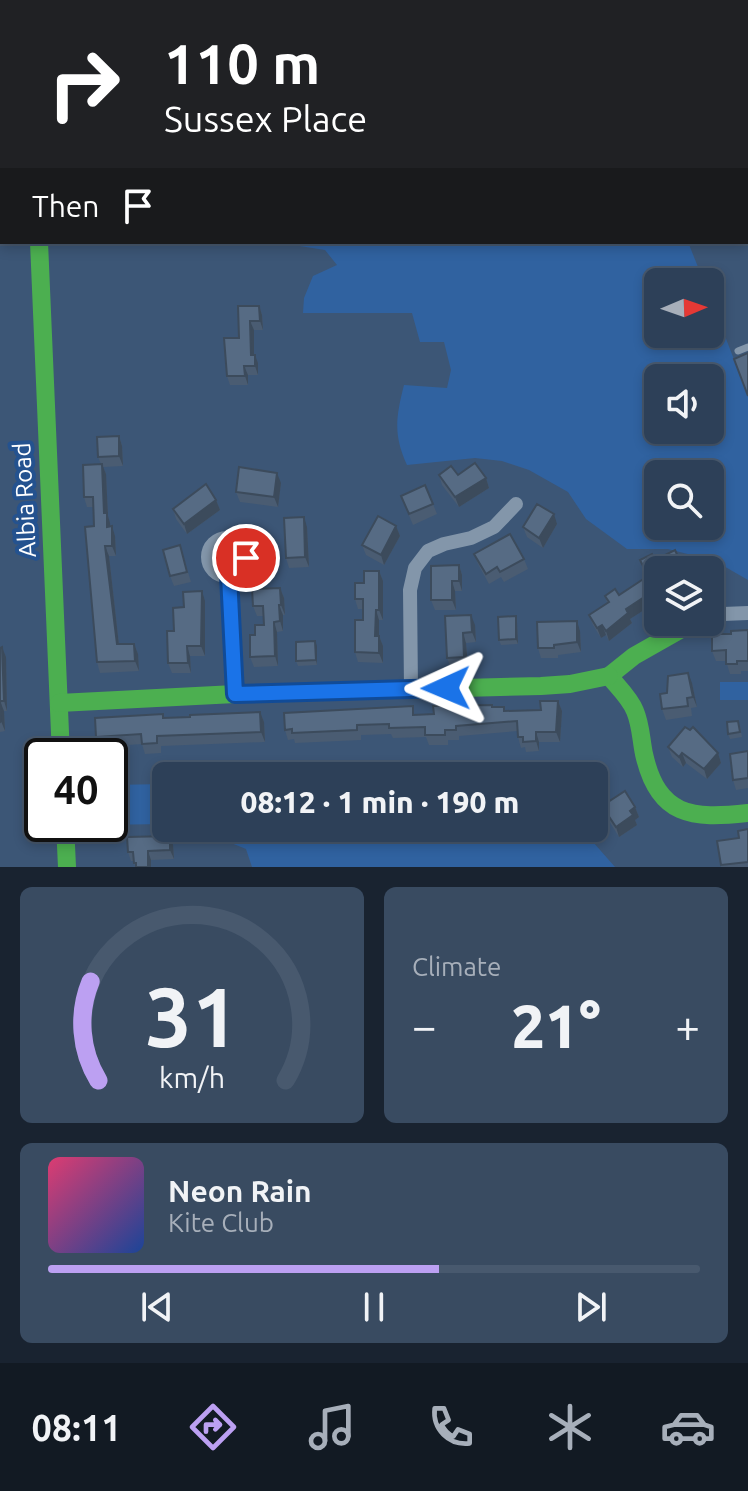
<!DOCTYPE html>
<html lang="en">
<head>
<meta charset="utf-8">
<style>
	:root { --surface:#2d4058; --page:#394b61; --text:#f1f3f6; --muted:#a7afba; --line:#48596e; --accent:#bca0f2 }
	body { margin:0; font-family:Ubuntu,sans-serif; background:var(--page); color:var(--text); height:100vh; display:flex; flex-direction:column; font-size:30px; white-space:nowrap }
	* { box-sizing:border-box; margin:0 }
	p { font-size:26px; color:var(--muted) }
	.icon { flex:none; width:44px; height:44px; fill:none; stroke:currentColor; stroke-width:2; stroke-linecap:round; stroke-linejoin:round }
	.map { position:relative; height:867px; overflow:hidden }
	.side { display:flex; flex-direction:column; gap:20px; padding:20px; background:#192330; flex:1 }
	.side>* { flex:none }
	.hud { position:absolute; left:0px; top:0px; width:748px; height:244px; box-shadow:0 4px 12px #0003,0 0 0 2px var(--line); background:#202124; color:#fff; overflow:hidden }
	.needle { width:52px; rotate:88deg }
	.buttons { position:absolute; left:644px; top:268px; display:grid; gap:16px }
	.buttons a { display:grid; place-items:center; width:80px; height:80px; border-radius:12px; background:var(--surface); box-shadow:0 4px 12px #0003,0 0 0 2px var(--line); font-size:40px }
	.speed { position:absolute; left:24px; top:738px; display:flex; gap:16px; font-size:40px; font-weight:700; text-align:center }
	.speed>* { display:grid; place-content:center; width:104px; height:104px; border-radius:50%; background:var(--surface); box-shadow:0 4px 12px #0003,0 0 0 2px var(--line); line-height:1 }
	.speed .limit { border:4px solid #111; border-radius:12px; background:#fff; color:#111 }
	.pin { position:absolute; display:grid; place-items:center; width:68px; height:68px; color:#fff; margin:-34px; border:4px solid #fff; border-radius:50%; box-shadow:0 2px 8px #0007 }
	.me { position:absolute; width:88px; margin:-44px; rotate:269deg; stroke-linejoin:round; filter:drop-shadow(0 0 6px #0008) }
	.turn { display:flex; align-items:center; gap:28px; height:168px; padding:0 32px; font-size:36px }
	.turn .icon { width:104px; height:104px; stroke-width:2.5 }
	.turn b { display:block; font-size:56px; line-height:68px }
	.then { display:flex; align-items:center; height:76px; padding:0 32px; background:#0003; gap:16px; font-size:30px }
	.big { font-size:60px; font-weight:800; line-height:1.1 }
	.side .card { flex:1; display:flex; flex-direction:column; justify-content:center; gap:12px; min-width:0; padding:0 28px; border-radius:12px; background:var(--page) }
	.side .dial { align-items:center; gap:0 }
	.dial svg { height:208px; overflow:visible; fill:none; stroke:var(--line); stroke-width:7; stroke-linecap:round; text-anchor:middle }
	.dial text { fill:var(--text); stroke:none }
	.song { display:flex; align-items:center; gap:24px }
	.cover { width:96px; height:96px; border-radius:12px; background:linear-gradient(135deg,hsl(340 70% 55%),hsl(220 70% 35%)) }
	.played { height:8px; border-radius:4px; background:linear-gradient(90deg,var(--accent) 60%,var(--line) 60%) }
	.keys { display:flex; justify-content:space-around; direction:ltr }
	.heat { display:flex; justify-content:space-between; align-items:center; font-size:44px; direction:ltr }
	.side .tiles { flex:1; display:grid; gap:20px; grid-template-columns:1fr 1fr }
	.card:last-child { grid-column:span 2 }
	.trip { position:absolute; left:152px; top:762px; width:456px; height:80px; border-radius:12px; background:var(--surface); box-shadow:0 4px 12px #0003,0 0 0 2px var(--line); font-weight:800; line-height:80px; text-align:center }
	.tab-bar { display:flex; height:128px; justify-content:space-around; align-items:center; background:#121a23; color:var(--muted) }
	.tab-bar .icon { width:56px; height:56px }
	.tab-bar .active { color:var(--accent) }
	.tab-bar b { font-size:36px; color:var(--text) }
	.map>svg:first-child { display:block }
	.green { fill:#3062a0; fill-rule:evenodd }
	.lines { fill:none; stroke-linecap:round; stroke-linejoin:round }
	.lane { stroke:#8396aa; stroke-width:7 }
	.street { stroke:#8396aa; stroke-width:14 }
	.fast { stroke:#4caf50; stroke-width:18 }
	.wall { fill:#4a5c72 }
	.shaded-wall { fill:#3c4b5c }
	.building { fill:#566b84; stroke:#3c4b5c; stroke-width:2 }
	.route-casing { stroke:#114b97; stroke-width:20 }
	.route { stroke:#1a73e8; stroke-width:14 }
	.labels { text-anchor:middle; stroke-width:8; stroke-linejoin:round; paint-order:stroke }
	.street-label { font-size:24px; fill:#fff; stroke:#24528f }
</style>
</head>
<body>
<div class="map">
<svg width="748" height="867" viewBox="0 0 748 867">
	<rect width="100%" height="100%" fill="#3c5676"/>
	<!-- green -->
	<g class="green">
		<path d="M 298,0 L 591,0 L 592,2 L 298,2 Z"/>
		<path d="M 274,242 L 688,242 L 704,282 L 658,282 L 658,334 L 710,334 L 710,297 L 748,396 L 748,580 L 715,561 L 668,549 L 627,549 L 586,519 L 568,492 L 529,470 L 502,461 L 475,458 L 407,465 C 393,434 396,417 404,385 L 447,388 L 451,370 L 444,342 L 420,342 L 412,313 L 303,313 L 304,298 L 313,276 L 337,265 L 325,250 ZM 658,378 L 710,378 L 710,430 L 658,430 ZM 658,474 L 710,474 L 710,526 L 658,526 Z"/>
		<rect x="720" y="682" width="28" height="18"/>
		<path d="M 452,760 L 515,761 L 569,776 L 266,776 L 275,765 Z"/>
		<path d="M 166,784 L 166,824 L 98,825 L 110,824 L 110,785 Z"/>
		<path d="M 210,828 L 590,828 L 593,842 L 615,867 L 252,867 L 246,849 L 226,841 Z"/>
	</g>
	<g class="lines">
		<!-- lane -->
		<path class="lane" d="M 738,351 L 748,347"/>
		<!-- street -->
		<g class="street">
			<circle cx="227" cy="557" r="19"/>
			<path d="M 229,576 L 235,694"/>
			<path d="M 710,618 L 723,614 L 748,613"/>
			<path d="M 411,689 L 410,590 L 415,568 L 428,551 L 444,544 L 471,538 L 494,527 L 516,504"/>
		</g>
		<!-- fast -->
		<g class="fast">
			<path d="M 29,0 L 29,2"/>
			<path d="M 39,242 L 61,756"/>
			<path d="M 694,622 L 634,656 L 609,676 C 618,687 630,698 635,711 C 641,725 641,740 644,754 C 658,817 692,819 748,813"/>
			<path d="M 59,703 L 235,694 L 541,686 L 570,684 L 609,676"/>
			<path d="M 65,824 L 67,867"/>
		</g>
	</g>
	<!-- wall -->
	<g class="wall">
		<path d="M 620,0 L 748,0 L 748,187 L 746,187 L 746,2 L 620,2 Z"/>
		<path d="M 259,306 L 262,315 L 263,330 L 254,330 L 254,355 L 258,363 L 258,375 L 248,375 L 248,385 L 230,385 L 227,376 L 239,338 Z"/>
		<path d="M 119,436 L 122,446 L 123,466 L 103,467 L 106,474 L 108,516 L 110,526 L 115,536 L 116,556 L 109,556 L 119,644 L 134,644 L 138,654 L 139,671 L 100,673 L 97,662 L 94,507 L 87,507 L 84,497 L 101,464 L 98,457 Z"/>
		<path d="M 439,475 L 486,478 L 489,488 L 459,507 L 442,485 Z"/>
		<path d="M 281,483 L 278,507 L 240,502 L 236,492 Z"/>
		<path d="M 401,496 L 433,504 L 437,514 L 413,525 Z"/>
		<path d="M 216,500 L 220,510 L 187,534 L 176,519 L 173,509 Z"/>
		<path d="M 557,524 L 543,548 L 527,537 L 523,527 Z"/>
		<path d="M 396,526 L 400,536 L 384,565 L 366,555 L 362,545 Z"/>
		<path d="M 307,527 L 309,567 L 289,568 L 286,558 Z"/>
		<path d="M 180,545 L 191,582 L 174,586 L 170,576 Z"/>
		<path d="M 474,554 L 524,559 L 528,569 L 504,582 L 501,577 L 489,584 L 478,564 Z"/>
		<path d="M 640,560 L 658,570 L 658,601 L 630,619 L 632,623 L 609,641 L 606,635 L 601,638 L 593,625 L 589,615 L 607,603 L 605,596 L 619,595 L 647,577 Z"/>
		<path d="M 459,565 L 462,575 L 462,591 L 455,591 L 456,610 L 435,610 L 431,600 Z"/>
		<path d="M 379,571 L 383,581 L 383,620 L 379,620 L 379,636 L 383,646 L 383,663 L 358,662 L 355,652 L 363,620 L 363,609 L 358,609 L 355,599 L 364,583 Z"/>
		<path d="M 280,588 L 284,598 L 285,615 L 283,615 L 283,631 L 277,632 L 278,666 L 254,667 L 250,657 L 255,635 L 264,625 L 263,616 L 257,616 L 253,606 Z"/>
		<path d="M 205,601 L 205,656 L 190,656 L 191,673 L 172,673 L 168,663 L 174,631 L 184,607 Z"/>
		<path d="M 445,616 L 475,625 L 476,642 L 466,643 L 468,667 L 451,668 L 447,658 Z"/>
		<path d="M 517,622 L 518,644 L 501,645 L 499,640 Z"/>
		<path d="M 748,630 L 748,671 L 741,671 L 741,674 L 730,674 L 726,661 L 716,661 L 712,651 L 731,634 Z"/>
		<path d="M 580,631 L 581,652 L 558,655 L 558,658 L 541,658 L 538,648 Z"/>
		<path d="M 317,646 L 317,665 L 298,666 L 296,661 Z"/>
		<path d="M 2,647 L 6,657 L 7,711 L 4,711 L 5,731 L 0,732 L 0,648 Z"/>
		<path d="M 692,683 L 697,707 L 691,708 L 692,716 L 666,720 L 662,709 L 667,693 Z"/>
		<path d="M 558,701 L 562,711 L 560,742 L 539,742 L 539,751 L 526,752 L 525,747 L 521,748 L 518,737 L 518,731 L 459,736 L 459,740 L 448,740 L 448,745 L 429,745 L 426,737 L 393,738 L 391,734 L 361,735 L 361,740 L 295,743 L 294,739 L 288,740 L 285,730 L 493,707 L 505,711 L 541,710 Z"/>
		<path d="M 260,712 L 264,722 L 265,742 L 161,746 L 161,753 L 145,754 L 142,744 L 99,747 L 96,737 L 163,714 L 164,718 Z"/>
		<path d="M 740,726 L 742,737 L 730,739 L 728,734 Z"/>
		<path d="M 668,747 L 718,753 L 721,763 L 707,779 L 686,763 L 683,767 L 672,757 Z"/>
		<path d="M 748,751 L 748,788 L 736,790 L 733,780 Z"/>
		<path d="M 602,806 L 635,807 L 639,817 L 635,820 L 637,825 L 619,837 L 606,816 Z"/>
		<path d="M 748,829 L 748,867 L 721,867 L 717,841 L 739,838 Z"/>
		<path d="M 173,845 L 174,859 L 151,860 L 151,867 L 135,867 L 134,861 L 131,861 L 128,852 Z"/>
	</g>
	<!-- shaded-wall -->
	<g class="shaded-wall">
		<path d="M 259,306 L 262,315 L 263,330 L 260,321 Z"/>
		<path d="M 250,321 L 254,330 L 254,364 L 251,355 Z"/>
		<path d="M 255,355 L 258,363 L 258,375 L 255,366 Z"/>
		<path d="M 244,366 L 248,375 L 248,385 L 245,376 Z"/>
		<path d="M 119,436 L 122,446 L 123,466 L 119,456 Z"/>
		<path d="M 102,464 L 106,474 L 108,516 L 110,523 L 111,537 L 104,513 Z"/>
		<path d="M 277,473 L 281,483 L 278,507 L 274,497 Z"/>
		<path d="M 486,478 L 489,488 L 459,507 L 455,497 Z"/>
		<path d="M 216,500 L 220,510 L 187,534 L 184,524 Z"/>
		<path d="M 554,514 L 557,524 L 543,548 L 539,538 Z"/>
		<path d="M 304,517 L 307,527 L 309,567 L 305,557 Z"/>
		<path d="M 112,526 L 115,536 L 116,556 L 112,546 Z"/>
		<path d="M 396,526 L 400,536 L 384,565 L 381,555 Z"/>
		<path d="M 105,546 L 109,556 L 120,654 L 117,644 Z"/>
		<path d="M 459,565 L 462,575 L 462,591 L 459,581 Z"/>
		<path d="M 379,571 L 383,581 L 383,620 L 379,610 Z"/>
		<path d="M 452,581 L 455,591 L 456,610 L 452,600 Z"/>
		<path d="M 280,588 L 284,598 L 285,615 L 281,605 Z"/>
		<path d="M 655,590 L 658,601 L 630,619 L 632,623 L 609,641 L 606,631 L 626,609 Z"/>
		<path d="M 202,591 L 205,601 L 205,656 L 201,646 Z"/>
		<path d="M 279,605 L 283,615 L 283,631 L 280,621 Z"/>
		<path d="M 376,610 L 379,620 L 379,646 L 375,636 Z"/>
		<path d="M 471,615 L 475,625 L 476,642 L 472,632 Z"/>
		<path d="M 516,616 L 517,622 L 518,644 L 516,639 Z"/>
		<path d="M 577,621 L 580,631 L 581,652 L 577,642 Z"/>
		<path d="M 274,622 L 277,632 L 278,666 L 275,656 Z"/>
		<path d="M 602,625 L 606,635 L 601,638 L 597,628 Z"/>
		<path d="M 463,633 L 466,643 L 468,667 L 464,657 Z"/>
		<path d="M 379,636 L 383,646 L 383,663 L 379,653 Z"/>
		<path d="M 315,641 L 317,646 L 317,665 L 316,660 Z"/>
		<path d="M 134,644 L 138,654 L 139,671 L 135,661 Z"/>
		<path d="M 187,646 L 190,656 L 191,673 L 188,663 Z"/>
		<path d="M 2,647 L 6,657 L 7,711 L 4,701 Z"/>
		<path d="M 688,673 L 692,683 L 697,707 L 693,697 Z"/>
		<path d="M 0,701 L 4,711 L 5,731 L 1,721 Z"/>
		<path d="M 558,701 L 562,711 L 560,742 L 556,732 Z"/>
		<path d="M 260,712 L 264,722 L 265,742 L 261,732 Z"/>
		<path d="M 536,732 L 539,742 L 539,751 L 536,741 Z"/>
		<path d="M 682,753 L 686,763 L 683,767 L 679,757 Z"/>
		<path d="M 718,753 L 721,763 L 707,779 L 704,769 Z"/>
		<path d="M 635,807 L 639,817 L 635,820 L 637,825 L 619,837 L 616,827 L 630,811 Z"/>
		<path d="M 170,836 L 173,845 L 174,859 L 170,850 Z"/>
		<path d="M 148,851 L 151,860 L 151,867 L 148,867 Z"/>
	</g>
	<!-- building -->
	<g class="building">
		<rect x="123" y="0" width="129" height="2"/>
		<path d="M 621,0 L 748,0 L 748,164 L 746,165 L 746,2 L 621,2 Z"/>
		<path d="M 238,306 L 259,306 L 260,321 L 250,321 L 251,355 L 255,355 L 255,366 L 244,366 L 245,376 L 227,376 L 224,338 L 239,338 Z"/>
		<path d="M 748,353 L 748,396 L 734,359 Z"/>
		<path d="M 119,436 L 119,456 L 98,457 L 97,437 Z"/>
		<path d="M 475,463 L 486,478 L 455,497 L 439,475 L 451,466 L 458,475 Z"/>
		<path d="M 102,464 L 104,513 L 107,513 L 107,527 L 112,526 L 112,546 L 105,546 L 117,644 L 134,644 L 135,661 L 97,662 L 85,527 L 94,526 L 93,497 L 84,497 L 83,465 Z"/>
		<path d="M 239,467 L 277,473 L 274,497 L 236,492 Z"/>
		<path d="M 206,484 L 216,500 L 184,524 L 173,509 Z"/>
		<path d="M 425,485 L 433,504 L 409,514 L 401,496 Z"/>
		<path d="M 537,504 L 554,514 L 539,538 L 523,527 Z"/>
		<path d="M 378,516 L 396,526 L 381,555 L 362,545 Z"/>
		<path d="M 304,517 L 305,557 L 286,558 L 284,518 Z"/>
		<path d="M 510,534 L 524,559 L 500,572 L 497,567 L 486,574 L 474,554 Z"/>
		<path d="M 180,545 L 187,572 L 170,576 L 163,550 Z"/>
		<path d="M 675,550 L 684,570 L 658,570 L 658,596 L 655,590 L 626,609 L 628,613 L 606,631 L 602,625 L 597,628 L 589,615 L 609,602 L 605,596 L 615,589 L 619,595 L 648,576 L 640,560 L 652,554 L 655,560 Z"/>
		<path d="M 459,565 L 459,581 L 452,581 L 452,600 L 431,600 L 431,566 Z"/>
		<path d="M 364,571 L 379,571 L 379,610 L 376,610 L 375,636 L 379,636 L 379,653 L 355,652 L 355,620 L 363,620 L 363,599 L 355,599 L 355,583 L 364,583 Z"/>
		<path d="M 280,588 L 281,605 L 279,605 L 280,621 L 274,622 L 275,656 L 250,657 L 250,635 L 255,635 L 255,625 L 264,625 L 263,606 L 253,606 L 252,589 Z"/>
		<path d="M 202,591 L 201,646 L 187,646 L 188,663 L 168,663 L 167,631 L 174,631 L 173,608 L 184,607 L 183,592 Z"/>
		<path d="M 471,615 L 472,632 L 463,633 L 464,657 L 447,658 L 445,616 Z"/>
		<path d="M 516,616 L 516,639 L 499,640 L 498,617 Z"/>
		<path d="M 577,621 L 577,642 L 554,645 L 554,648 L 538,648 L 537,622 Z"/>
		<path d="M 748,630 L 748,661 L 737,661 L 737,664 L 726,664 L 726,650 L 712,651 L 712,634 L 731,634 L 731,631 Z"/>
		<path d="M 315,641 L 316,660 L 296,661 L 296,642 Z"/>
		<path d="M 2,647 L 4,701 L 0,701 L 1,721 L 0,722 L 0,648 Z"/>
		<path d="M 688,673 L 693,697 L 687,698 L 688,706 L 662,709 L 660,694 L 667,693 L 668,676 Z"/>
		<path d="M 540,701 L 558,701 L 556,732 L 536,732 L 536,741 L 523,742 L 523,737 L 518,737 L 517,721 L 456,726 L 456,730 L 445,730 L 445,735 L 425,735 L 425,727 L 389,728 L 389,724 L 357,725 L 357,730 L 292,733 L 292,729 L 285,730 L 284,713 L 413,706 L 413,715 L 434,714 L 433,706 L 492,705 L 492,707 L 504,707 L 504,711 L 541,710 Z"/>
		<path d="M 260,712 L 261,732 L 157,736 L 157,743 L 142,744 L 141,734 L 96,737 L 95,718 L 163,714 L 163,718 L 190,717 L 190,715 Z"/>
		<path d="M 738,721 L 740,732 L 728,734 L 727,722 Z"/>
		<path d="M 685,727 L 690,730 L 693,727 L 718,753 L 704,769 L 682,753 L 679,757 L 668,747 Z"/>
		<path d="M 748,751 L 748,778 L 733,780 L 730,754 Z"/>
		<path d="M 625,791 L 635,807 L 630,811 L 633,815 L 616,827 L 602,806 Z"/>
		<path d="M 748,829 L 748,862 L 721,865 L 717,841 L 739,838 L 738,831 Z"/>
		<path d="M 170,836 L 170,850 L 148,851 L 148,867 L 136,867 L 136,863 L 134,863 L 133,852 L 128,852 L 127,837 Z"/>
	</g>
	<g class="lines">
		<!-- route casing -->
		<g class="route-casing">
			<path id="route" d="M 246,558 L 241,570 L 229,576 L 235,694 L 446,688"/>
		</g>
		<!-- route -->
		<use href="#route" class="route"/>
	</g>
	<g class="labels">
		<!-- street labels -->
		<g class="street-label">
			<text transform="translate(25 500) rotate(-93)" y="8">Albia Road</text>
		</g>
	</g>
</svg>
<div class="buttons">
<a><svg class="needle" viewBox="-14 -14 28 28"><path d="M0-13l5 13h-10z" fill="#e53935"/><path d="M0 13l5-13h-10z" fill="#a7afba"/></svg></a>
<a><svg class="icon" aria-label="sound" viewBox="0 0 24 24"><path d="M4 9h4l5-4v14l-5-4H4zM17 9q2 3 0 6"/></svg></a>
<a><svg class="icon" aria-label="search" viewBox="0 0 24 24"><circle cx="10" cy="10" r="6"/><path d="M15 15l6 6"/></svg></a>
<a><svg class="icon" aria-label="layers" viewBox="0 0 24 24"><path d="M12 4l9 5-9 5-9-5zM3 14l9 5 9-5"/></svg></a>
</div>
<div class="speed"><div class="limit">40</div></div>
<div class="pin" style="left:246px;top:558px;background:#d93025"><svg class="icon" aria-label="arrive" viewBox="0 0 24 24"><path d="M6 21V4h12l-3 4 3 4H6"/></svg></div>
<svg class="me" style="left:446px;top:688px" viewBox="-20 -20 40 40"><path d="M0-17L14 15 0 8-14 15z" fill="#1a73e8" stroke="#fff" stroke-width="4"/></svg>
<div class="trip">08:12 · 1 min · 190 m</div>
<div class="hud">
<div class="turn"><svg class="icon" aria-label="right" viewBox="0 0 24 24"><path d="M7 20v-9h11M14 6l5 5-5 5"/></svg><div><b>110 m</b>Sussex Place</div></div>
<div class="then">Then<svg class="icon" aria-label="arrive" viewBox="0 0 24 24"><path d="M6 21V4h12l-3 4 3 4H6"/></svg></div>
</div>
</div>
<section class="side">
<div class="tiles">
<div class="card dial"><svg viewBox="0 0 100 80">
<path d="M14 69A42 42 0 1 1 86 69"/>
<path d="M14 69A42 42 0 0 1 11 31" stroke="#bca0f2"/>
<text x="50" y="56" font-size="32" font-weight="700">31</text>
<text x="50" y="72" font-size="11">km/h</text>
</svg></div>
<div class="card"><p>Climate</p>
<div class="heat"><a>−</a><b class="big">21°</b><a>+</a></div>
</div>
<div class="card">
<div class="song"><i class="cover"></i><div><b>Neon Rain</b><p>Kite Club</p></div></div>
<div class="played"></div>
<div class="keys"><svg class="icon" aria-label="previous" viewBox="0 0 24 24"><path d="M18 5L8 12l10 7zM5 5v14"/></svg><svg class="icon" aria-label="pause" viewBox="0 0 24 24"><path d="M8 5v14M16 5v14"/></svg><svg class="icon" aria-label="next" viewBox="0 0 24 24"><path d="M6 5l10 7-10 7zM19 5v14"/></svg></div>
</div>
</div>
</section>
<nav class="tab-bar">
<b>08:11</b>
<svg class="icon active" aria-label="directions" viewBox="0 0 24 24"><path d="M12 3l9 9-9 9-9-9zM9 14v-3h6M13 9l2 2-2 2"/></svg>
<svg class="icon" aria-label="music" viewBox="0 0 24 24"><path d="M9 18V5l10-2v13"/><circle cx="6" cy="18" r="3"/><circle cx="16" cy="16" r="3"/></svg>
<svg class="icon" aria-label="phone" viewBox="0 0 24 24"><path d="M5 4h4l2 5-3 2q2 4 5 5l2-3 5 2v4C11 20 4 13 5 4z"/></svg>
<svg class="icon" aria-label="climate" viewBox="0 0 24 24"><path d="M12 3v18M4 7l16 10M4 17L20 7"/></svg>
<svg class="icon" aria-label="car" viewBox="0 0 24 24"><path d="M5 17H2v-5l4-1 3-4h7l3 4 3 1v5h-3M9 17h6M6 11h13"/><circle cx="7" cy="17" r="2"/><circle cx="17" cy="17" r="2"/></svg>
</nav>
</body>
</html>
